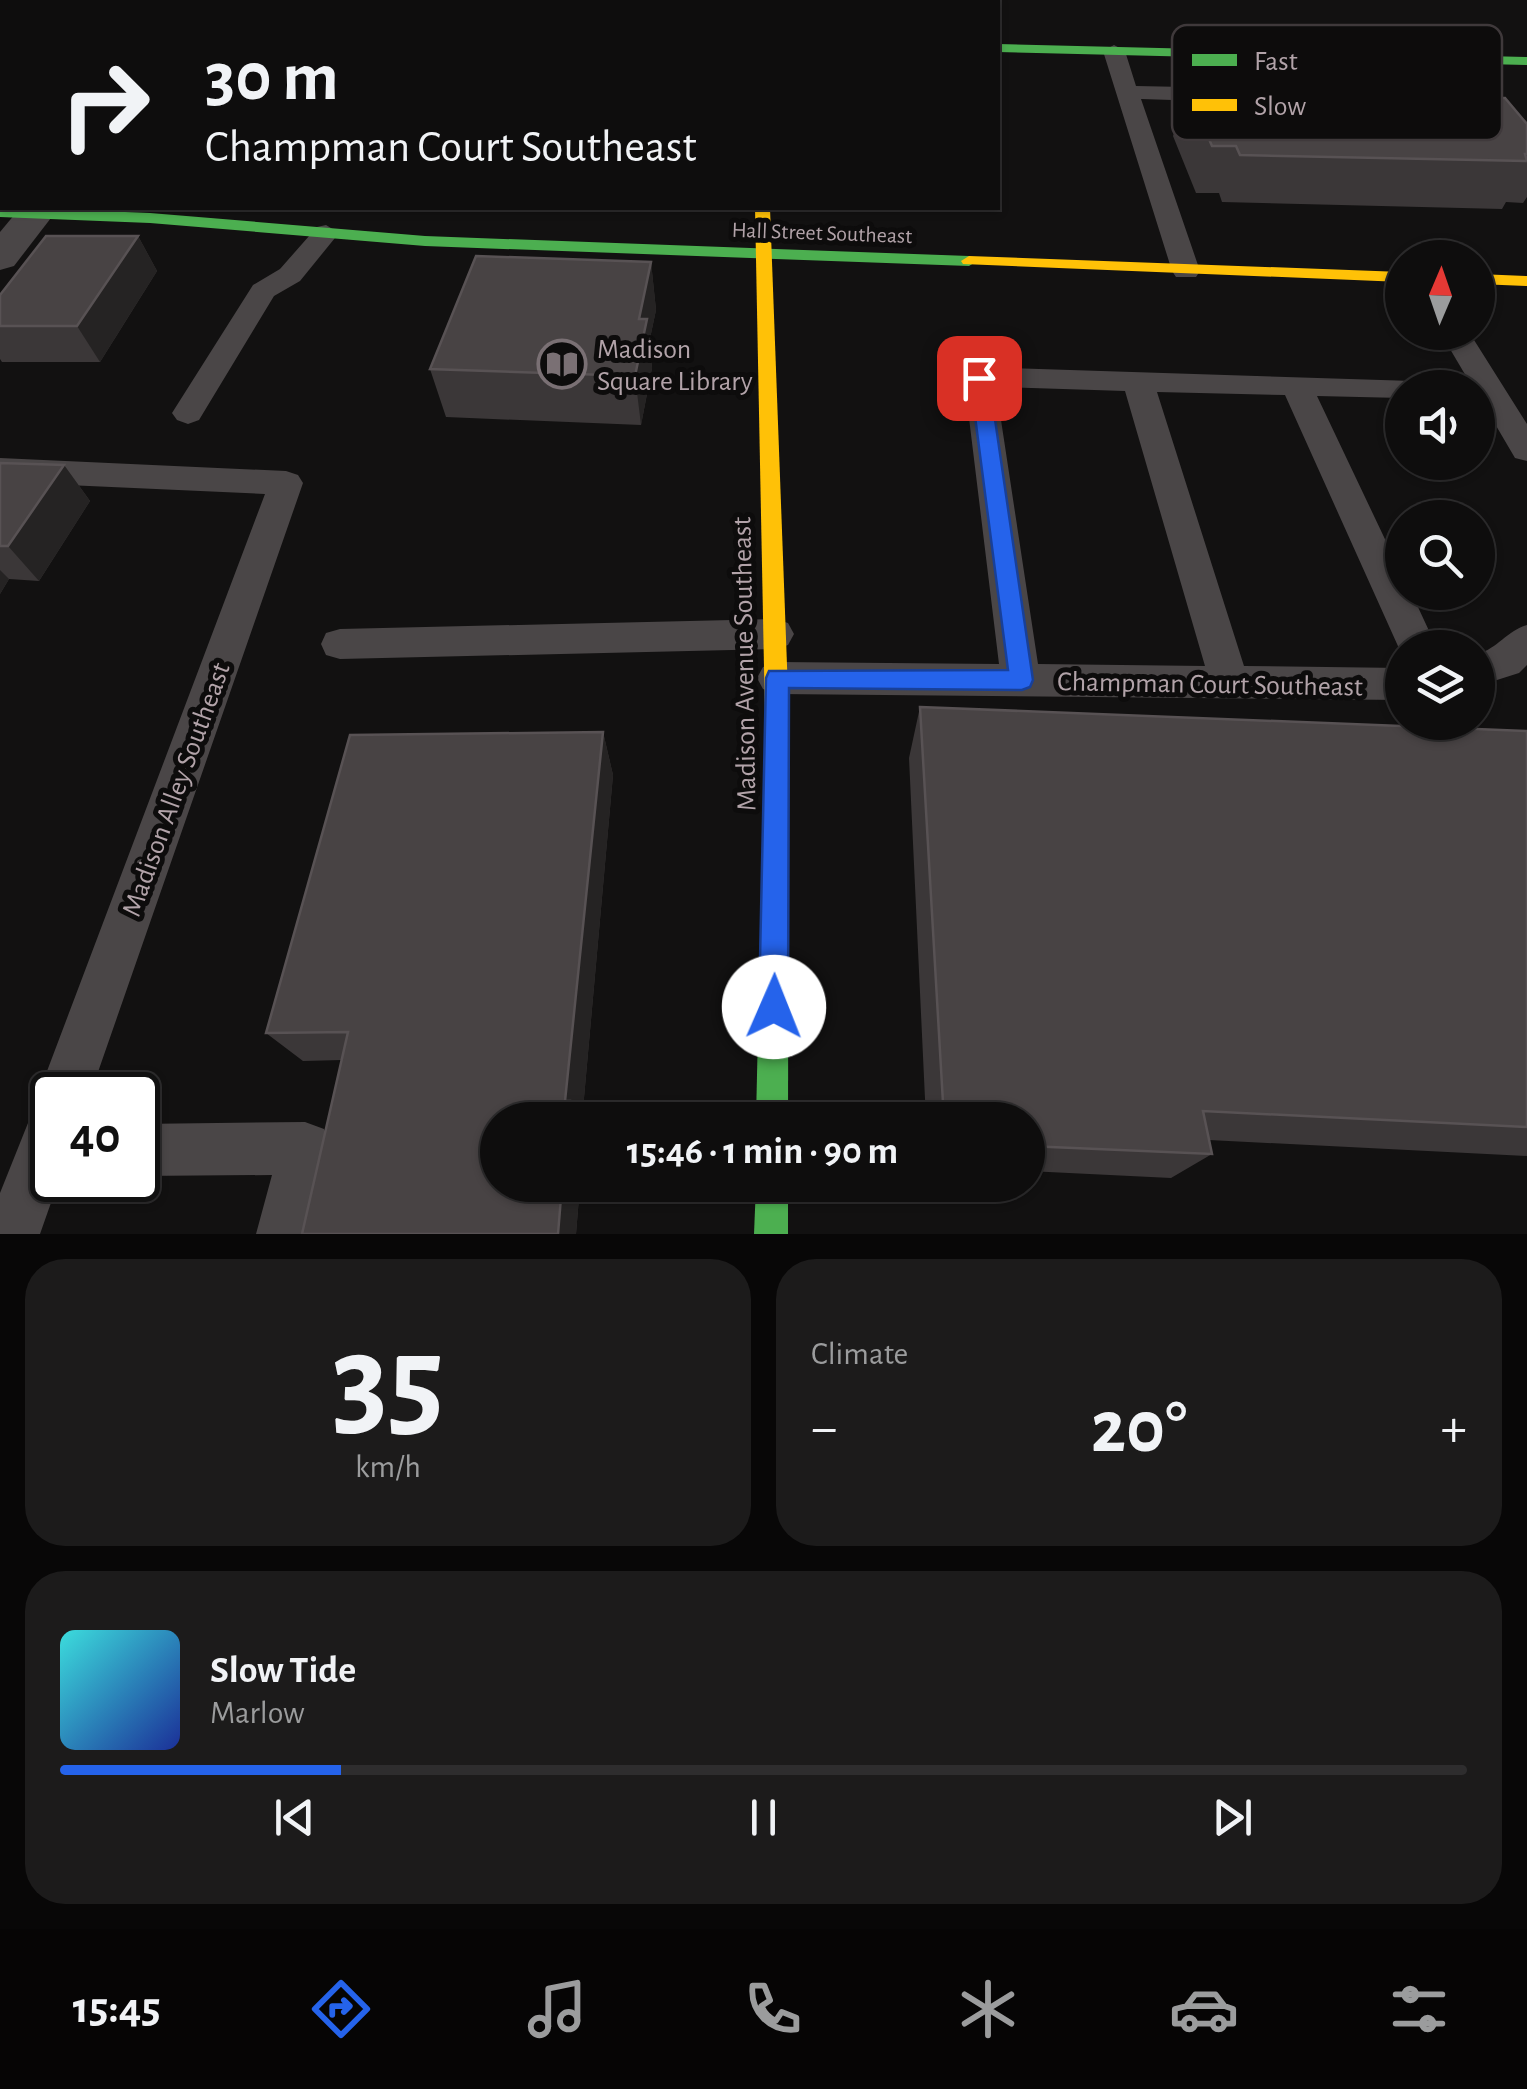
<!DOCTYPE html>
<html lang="en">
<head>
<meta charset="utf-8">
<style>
	:root { --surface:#0e0d0d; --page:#1c1b1b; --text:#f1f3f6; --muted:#9b9c9d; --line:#2e2d2e; --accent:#2563eb }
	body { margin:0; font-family:"Alegreya Sans",sans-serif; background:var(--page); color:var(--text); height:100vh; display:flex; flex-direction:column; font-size:38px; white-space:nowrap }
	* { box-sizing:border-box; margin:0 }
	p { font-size:32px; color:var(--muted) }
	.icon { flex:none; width:55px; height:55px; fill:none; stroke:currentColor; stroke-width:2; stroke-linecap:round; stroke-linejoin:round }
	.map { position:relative; height:1234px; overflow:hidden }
	.side { display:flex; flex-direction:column; gap:25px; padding:25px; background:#080707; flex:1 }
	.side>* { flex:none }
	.top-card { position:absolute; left:0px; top:0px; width:1000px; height:210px; box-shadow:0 2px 8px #0004,0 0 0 2px var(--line); background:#0e0d0d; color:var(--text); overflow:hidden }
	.needle { width:65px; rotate:2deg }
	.controls { position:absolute; left:1385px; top:240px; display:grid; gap:20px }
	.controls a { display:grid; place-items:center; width:110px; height:110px; border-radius:50%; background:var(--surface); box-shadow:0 2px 8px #0004,0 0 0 2px var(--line); font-size:50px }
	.speed { position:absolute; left:30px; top:1072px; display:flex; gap:20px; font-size:50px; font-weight:700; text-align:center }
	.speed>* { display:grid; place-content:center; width:130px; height:130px; border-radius:50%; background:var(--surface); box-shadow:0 2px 8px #0004,0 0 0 2px var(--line); line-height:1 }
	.speed .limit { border:5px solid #111; border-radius:15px; background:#fff; color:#111 }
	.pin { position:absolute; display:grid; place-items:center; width:85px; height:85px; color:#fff; margin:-42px; border-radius:20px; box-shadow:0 5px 15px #0006 }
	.me { position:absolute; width:110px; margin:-55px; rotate:1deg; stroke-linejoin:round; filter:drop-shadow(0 0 8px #0008) }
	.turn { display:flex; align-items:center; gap:35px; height:210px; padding:0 40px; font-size:45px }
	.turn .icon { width:130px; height:130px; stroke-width:2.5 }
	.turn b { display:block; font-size:70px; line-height:85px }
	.big { font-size:75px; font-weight:600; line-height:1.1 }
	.side .widget { flex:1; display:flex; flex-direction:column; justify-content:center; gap:15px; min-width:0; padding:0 35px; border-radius:40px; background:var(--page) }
	.side .dial { align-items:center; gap:0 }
	.dial b { font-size:130px; line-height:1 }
	.song { display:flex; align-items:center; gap:30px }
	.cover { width:120px; height:120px; border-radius:15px; background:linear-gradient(135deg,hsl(180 70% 55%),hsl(230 70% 35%)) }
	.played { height:10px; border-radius:5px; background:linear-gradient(90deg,var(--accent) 20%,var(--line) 20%) }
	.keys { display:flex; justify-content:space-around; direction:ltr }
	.heat { display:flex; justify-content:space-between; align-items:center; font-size:55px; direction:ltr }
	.side .tiles { flex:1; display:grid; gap:25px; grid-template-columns:1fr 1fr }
	.widget:last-child { grid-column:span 2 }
	.trip { position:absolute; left:480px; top:1102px; width:565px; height:100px; border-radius:50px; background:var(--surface); box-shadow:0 2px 8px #0004,0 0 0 2px var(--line); font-weight:600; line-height:100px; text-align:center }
	.menu { display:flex; height:160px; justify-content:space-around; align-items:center; background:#060505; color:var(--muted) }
	.menu .icon { width:70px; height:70px }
	.menu .current { color:var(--accent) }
	.menu b { font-size:45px; color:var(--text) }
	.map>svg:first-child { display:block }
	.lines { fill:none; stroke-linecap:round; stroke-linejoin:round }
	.lane { fill:#4a4647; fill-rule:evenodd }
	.street { fill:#4a4647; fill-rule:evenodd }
	.fast { fill:#4caf50; fill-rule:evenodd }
	.slow { fill:#ffc107; fill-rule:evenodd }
	.wall { fill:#3b3738 }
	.shaded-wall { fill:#252323 }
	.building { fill:#484344; stroke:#585254; stroke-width:2.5 }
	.route { fill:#2563eb; stroke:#184099; stroke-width:2.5 }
	.labels { text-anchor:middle; stroke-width:10; stroke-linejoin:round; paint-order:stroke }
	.far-street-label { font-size:22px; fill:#b2a3a9; stroke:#0d0c0c }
	.poi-label { font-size:28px; fill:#b2a3a9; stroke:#0d0c0c; text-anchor:start }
	.street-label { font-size:28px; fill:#b2a3a9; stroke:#0d0c0c }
	.key { fill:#0d0c0c; stroke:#3f393b; stroke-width:2.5 }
	.key-label { font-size:28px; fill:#b2a3a9 }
</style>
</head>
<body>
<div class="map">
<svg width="1527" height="1234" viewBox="0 0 1527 1234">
	<rect width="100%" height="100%" fill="#121111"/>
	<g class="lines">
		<!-- lane -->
		<g class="lane">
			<path d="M 1114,45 L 1125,51 L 1136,86 L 1235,88 L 1246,95 L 1235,102 L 1141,99 L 1200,271 L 1196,277 L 1176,277 L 1172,271 L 1103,51 Z"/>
			<path d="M 326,225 L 339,233 L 300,281 L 274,296 L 199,420 L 188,424 L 177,420 L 172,413 L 253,285 L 280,269 L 317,227 Z"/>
			<path d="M 1440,332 L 1469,332 L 1527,424 L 1527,461 L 1515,458 L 1478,395 L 1478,388 L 1473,388 Z"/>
			<path d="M 979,367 L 1413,381 L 1417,388 L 1402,388 L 1402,398 L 1317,396 L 1402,575 L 1402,592 L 1411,592 L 1437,648 L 1402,648 L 1402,655 L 1285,395 L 1157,392 L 1244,666 L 1402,668 L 1402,700 L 777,694 L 763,689 L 757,678 L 763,667 L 777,662 L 999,664 L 964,377 L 968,370 ZM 996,387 L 1125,391 L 1205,666 L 1038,664 Z"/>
			<path d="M 0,458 L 286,471 L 298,475 L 303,483 L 90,1095 L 52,1095 L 52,1180 L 59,1180 L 40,1234 L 0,1234 L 0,1193 L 34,1108 L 42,1104 L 38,1095 L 265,494 L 0,482 Z"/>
			<path d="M 775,619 L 788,623 L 794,634 L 788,645 L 775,649 L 340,659 L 326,655 L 321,644 L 326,633 L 340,629 Z"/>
			<path d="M 1527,625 L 1527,665 L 1519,673 L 1478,686 L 1478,654 C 1498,648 1507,631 1527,625 Z"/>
			<path d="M 305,1122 L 324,1129 L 331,1148 L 312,1234 L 256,1234 L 272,1175 L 138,1176 L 138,1124 Z"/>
		</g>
		<!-- street -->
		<path class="street" d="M 20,208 L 50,208 L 54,214 L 14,266 L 0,270 L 0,232 Z"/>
		<!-- fast -->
		<g class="fast">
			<rect x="762" y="0" width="12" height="2"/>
			<path d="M 998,44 L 1527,57 L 1527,65 L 998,52 Z"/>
			<path d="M 0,207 L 150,213 L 425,236 L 969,256 L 977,261 L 969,266 L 425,246 L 150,223 L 0,217 Z"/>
			<path d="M 777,709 L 786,712 L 789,719 L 788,1120 L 756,1120 L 765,719 L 768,712 Z"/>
			<path d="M 756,1185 L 788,1185 L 788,1234 L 754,1234 Z"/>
		</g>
		<!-- slow -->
		<g class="slow">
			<path d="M 755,208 L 770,208 L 789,719 L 786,726 L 777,729 L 768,726 L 765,719 Z"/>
			<path d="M 969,256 L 1402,272 L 1402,282 L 963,264 L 961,261 Z"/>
			<path d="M 1478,274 L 1527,276 L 1527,286 L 1478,284 Z"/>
		</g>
	</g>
	<!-- wall -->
	<g class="wall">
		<path d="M 1208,83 L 1481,98 L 1527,124 L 1527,197 L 1523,203 L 1506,202 L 1502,209 L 1222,202 L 1219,193 L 1196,193 L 1173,136 L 1188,90 L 1205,91 Z"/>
		<path d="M 138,236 L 157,271 L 100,362 L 2,362 L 0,359 L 0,295 Z"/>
		<path d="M 651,262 L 656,310 L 649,343 L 652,368 L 641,425 L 446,417 L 430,369 Z"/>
		<path d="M 0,463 L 64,465 L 90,501 L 39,581 L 9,579 L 0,594 Z"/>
		<path d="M 920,707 L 1527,731 L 1527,1156 L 1209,1140 L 1212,1154 L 1171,1178 L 1028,1171 L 1028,1120 L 926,1120 L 909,758 Z"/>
		<path d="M 603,732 L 613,775 L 582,1120 L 498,1120 L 580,1185 L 576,1234 L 302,1234 L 342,1060 L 303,1061 L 266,1033 Z"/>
	</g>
	<!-- shaded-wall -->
	<g class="shaded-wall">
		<path d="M 72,0 L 114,0 L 111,2 L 70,2 Z"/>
		<path d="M 562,0 L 585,0 L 584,2 L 561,2 Z"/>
		<path d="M 2,63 L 2,106 L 0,108 L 0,65 Z"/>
		<path d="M 138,236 L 157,271 L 100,362 L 77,326 Z"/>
		<path d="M 651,262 L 656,310 L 649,343 L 652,368 L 641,425 L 635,376 L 639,319 Z"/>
		<path d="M 64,465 L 90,501 L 39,581 L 8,546 Z"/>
		<path d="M 0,570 L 9,579 L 0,594 Z"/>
		<path d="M 603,732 L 613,775 L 582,1120 L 569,1120 L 565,1101 Z"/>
		<path d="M 562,1185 L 580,1185 L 576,1234 L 558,1234 Z"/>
	</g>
	<!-- building -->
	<g class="building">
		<path d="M 0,0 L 72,0 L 70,2 L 2,2 L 2,63 L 0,65 Z"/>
		<path d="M 473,0 L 562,0 L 561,2 L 471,2 Z"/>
		<path d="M 852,0 L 921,0 L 921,2 L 853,2 Z"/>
		<path d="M 1208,83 L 1473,88 L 1481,98 L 1505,98 L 1527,124 L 1527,154 L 1525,154 L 1527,161 L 1240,155 L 1236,146 L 1212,146 L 1188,90 L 1212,91 Z"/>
		<path d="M 46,236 L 138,236 L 77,326 L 0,326 L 0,295 Z"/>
		<path d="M 476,256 L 651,262 L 639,319 L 647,319 L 635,376 L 430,369 Z"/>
		<path d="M 0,463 L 64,465 L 8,546 L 0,546 Z"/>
		<path d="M 920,707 L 1527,731 L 1527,1127 L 1203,1111 L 1212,1154 L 1028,1146 L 1028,1120 L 944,1120 Z"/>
		<path d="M 603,732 L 565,1101 L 570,1101 L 569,1120 L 498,1120 L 498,1185 L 562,1185 L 558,1234 L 302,1234 L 348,1032 L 266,1033 L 350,735 Z"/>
	</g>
	<!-- route -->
	<path class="route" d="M 979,372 L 989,378 L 1033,680 L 1030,687 L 1022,690 L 789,688 L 788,1007 L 784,1018 L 774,1022 L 763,1018 L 759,1007 L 766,678 L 769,671 L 1008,670 L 970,378 Z"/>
	<!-- icons -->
	<defs>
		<g id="library-ring" transform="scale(2.5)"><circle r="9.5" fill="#0d0c0c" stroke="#7a7074" stroke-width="1.5"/><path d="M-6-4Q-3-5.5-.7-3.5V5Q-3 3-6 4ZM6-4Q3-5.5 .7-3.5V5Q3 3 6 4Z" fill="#7a7074"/></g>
	</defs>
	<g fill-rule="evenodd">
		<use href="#library-ring" x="562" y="364"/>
	</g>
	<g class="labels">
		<!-- far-street labels -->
		<g class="far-street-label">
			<text transform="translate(822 232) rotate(2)" y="8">Hall Street Southeast</text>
		</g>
		<!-- poi labels -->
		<g class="poi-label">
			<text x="597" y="358">Madison<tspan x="597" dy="32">Square Library</tspan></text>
		</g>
		<!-- street labels -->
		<g class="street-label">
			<text transform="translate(743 664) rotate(-91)" y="10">Madison Avenue Southeast</text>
			<text transform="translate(1210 683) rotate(1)" y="10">Champman Court Southeast</text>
			<text transform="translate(175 789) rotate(-70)" y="10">Madison Alley Southeast</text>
		</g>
	</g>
	<!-- legend -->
	<rect x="1172" y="25" width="330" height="115" rx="15" class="key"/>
	<rect x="1192" y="54" width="45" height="12" fill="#4caf50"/>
	<rect x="1192" y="99" width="45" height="12" fill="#ffc107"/>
	<g class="key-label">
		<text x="1254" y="70">Fast</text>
		<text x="1254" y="115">Slow</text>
	</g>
</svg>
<div class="controls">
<a><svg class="needle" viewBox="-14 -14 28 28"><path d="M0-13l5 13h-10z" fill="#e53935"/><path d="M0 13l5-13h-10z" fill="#9b9c9d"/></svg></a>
<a><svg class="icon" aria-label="sound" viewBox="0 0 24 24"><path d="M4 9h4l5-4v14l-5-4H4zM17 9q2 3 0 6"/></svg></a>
<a><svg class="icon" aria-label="search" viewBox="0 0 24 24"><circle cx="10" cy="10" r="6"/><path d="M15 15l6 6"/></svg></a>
<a><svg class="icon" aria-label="layers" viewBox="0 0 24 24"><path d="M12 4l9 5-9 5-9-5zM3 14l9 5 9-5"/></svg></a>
</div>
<div class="speed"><div class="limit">40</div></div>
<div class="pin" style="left:979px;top:378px;background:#d93025"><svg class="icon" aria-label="arrive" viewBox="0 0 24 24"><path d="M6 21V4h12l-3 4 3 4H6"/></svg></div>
<svg class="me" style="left:774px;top:1007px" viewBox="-20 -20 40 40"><circle r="19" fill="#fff"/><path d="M0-13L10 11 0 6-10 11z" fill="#2563eb"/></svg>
<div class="trip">15:46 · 1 min · 90 m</div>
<div class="top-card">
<div class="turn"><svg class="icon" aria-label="right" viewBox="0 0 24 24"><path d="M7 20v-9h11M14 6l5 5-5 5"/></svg><div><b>30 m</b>Champman Court Southeast</div></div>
</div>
</div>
<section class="side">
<div class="tiles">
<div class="widget dial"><b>35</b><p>km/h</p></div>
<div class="widget"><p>Climate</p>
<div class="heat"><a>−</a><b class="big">20°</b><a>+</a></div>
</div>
<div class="widget">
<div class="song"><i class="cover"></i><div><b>Slow Tide</b><p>Marlow</p></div></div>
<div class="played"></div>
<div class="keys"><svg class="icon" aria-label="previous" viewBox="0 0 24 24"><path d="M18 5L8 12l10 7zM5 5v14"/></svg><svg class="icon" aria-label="pause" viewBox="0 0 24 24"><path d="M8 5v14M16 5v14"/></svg><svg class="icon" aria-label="next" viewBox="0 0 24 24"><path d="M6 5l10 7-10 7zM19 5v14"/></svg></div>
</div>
</div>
</section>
<nav class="menu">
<b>15:45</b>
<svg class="icon current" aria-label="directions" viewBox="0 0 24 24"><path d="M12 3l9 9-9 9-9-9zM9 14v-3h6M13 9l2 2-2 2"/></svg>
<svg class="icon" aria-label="music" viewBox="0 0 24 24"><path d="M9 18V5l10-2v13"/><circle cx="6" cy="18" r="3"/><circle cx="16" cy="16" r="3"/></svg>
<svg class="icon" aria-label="phone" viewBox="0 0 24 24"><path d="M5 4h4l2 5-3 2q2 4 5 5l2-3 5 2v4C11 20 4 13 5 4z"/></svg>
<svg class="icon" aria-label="climate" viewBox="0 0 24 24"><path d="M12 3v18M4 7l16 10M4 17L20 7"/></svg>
<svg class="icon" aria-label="car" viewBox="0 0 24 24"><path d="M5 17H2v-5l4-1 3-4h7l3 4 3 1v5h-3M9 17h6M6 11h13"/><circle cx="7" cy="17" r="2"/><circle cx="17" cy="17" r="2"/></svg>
<svg class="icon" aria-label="filters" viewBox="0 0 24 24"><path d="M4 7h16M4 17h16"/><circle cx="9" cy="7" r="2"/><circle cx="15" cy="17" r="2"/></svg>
</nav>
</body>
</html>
